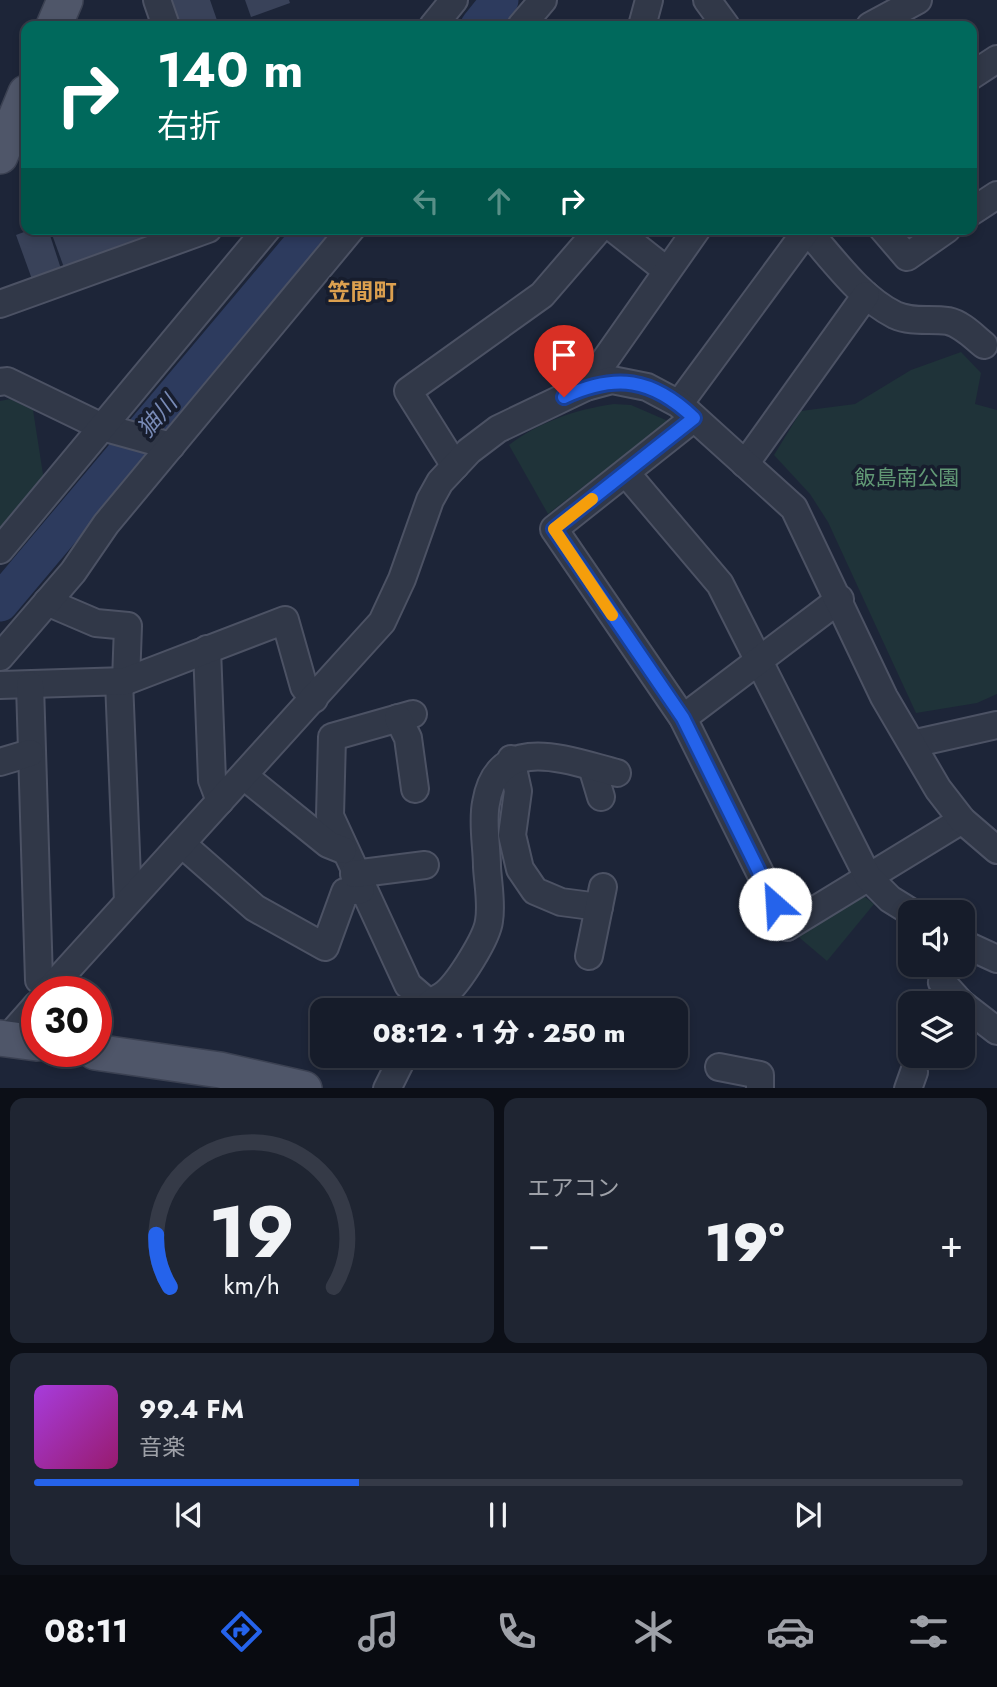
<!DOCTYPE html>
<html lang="ja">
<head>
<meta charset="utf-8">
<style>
	:root { --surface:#161c2a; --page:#1f2532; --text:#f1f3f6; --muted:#9ea1a8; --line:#353a47; --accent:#2563eb }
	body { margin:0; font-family:Jost,"Noto Sans JP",sans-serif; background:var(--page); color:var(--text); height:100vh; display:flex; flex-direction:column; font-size:26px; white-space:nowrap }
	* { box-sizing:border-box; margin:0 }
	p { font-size:23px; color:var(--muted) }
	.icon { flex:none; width:38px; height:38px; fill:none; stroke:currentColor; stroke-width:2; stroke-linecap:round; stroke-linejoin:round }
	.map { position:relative; height:1088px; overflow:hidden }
	.sheet { display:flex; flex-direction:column; gap:10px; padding:10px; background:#0c0f17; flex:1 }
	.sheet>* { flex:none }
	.banner { position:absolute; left:21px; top:21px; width:956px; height:214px; border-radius:14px; box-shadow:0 4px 10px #0003,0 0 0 2px var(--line); background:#00695c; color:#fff; overflow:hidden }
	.fabs { position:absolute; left:898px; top:900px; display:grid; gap:14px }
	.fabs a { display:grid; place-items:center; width:77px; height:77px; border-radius:14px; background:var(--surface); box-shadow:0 4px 10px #0003,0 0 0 2px var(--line); font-size:35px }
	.speed { position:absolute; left:21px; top:976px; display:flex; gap:14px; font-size:35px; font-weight:700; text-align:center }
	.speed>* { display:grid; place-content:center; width:91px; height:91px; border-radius:50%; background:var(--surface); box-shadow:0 4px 10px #0003,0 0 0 2px var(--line); line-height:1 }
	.speed .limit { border:10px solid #d22; background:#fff; color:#111 }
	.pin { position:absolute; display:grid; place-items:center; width:60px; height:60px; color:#fff; margin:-72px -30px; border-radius:50% 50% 50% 0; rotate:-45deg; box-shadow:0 0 7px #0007 }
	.pin .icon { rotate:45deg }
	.me { position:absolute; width:77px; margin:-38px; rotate:334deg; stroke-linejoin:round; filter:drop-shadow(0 0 5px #0008) }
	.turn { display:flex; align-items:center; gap:24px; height:147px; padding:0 21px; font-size:32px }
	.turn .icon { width:91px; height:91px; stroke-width:2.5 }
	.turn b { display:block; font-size:49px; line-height:60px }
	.lanes { display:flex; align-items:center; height:66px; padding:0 21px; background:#0003; justify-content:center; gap:35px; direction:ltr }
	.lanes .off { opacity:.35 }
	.big { font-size:52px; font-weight:800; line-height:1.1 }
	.sheet .widget { flex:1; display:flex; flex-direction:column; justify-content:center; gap:10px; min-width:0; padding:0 24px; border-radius:14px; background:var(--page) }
	.sheet .dial { align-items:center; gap:0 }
	.dial svg { height:182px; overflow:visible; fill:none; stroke:var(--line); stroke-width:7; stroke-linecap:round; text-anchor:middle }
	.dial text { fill:var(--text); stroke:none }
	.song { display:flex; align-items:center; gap:21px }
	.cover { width:84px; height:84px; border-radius:10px; background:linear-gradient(135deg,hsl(280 70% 55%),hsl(320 70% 35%)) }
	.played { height:7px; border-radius:4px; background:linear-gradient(90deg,var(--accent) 35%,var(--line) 35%) }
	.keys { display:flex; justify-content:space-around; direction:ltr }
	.heat { display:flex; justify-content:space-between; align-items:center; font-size:38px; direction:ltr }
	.sheet .tiles { flex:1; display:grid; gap:10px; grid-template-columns:1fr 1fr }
	.widget:last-child { grid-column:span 2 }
	.trip { position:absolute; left:310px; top:998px; width:378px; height:70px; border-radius:14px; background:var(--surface); box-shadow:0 4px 10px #0003,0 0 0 2px var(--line); font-weight:800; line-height:70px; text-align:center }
	.dock { display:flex; height:112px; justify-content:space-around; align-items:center; background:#090b11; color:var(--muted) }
	.dock .icon { width:49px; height:49px }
	.dock .current { color:var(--accent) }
	.dock b { font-size:32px; color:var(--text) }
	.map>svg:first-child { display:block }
	.green { fill:#1f3339 }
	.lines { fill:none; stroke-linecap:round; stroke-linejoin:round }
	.river { stroke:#2d3b5e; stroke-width:37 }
	.building { fill:#394259 }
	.minor-casing { stroke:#4c5264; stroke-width:30 }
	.major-casing { stroke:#3b4152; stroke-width:38 }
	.minor { stroke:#313848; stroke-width:26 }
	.major { stroke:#4f5669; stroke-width:35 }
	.route-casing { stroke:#184099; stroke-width:18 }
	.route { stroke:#2563eb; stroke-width:12 }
	.slow { stroke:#f59e0b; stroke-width:12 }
	.labels { text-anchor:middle; stroke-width:7; stroke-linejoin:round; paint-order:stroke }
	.park-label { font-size:21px; fill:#619875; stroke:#171d2d }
	.neighbourhood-label { font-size:23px; font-weight:bold; fill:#dca04f; stroke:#171d2d }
	.water-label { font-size:23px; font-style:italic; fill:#788ab5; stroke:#171d2d }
</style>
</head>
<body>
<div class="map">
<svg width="997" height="1089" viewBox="0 0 997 1089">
	<rect width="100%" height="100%" fill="#1d2538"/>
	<!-- green -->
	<g class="green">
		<path d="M 961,352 L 981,373 L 975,404 L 997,410 L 997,694 L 977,703 L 916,713 L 828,522 L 810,494 L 774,455 L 801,411 L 855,404 L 911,370 Z"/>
		<path d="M 10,399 L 33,410 L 45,487 L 0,540 L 0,401 Z"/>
		<path d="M 614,404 L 631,405 L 668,421 L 548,514 L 509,445 C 539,422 577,409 614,404 Z"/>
		<path d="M 861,894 L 874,904 L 827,961 L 794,933 Z"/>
	</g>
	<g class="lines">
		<!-- river -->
		<g class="river">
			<path d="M 479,26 L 500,0"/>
			<path d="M 0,603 L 315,229"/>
		</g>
	</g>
	<!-- building -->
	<g class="building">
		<path d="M 166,0 L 210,0 L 219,26 L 175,26 Z"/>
		<path d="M 245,0 L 289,0 L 290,3 L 251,17 Z"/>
		<path d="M 32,229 L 48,229 L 62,272 L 33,282 L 16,235 Z"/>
		<path d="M 50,229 L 162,229 L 165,236 L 66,273 Z"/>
	</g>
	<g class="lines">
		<!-- minor casing -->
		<g class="minor-casing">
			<g id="minor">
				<path d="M 157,0 L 166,26"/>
				<path d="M 707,0 L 726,26"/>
				<path d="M 433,26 L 454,0"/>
				<path d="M 521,26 L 543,0"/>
				<path d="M 642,26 L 649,0"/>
				<path d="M 870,26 L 918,0"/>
				<path d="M 971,76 L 997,59"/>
				<path d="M 971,212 L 997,195"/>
				<path d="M 614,229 L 666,270"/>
				<path d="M 806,229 C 833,259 859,297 895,315 C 913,323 930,318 948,321 C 962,324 973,336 984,345"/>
				<path d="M 883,229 L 907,257 L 947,229"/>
				<path d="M 0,304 L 208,229"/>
				<path d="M 0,382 L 7,381 L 102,427 L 171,446"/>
				<path d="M 586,387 L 697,229"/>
				<path d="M 679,404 L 807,230"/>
				<path d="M 694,418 L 554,529 L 683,718 L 787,927 L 962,820"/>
				<path d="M 745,464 L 866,295"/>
				<path d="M 455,466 L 408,391 L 542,295 L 599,229"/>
				<path d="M 626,473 L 720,584 L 868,877 L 890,899 L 911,912"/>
				<path d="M 0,550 L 267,229"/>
				<path d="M 47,602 L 96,623 L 128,626 L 126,681"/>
				<path d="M 207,649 L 212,780 L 220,801"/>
				<path d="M 0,657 L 73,572 L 106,524 L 351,229"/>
				<path d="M 119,681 L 128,902"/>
				<path d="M 0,685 L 126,681 L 285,620 L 304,687 L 314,699"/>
				<path d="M 30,685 L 39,980 L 50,990"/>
				<path d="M 413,714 L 332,737 L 330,816 L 408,985 L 429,1003"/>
				<path d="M 398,718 L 408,738 L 415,789"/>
				<path d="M 683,718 L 840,599"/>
				<path d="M 912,744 L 997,725"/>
				<path d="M 511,759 L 518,791 L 512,835 L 520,869 L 535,891 L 561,902 L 599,907"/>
				<path d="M 0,762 L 30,753"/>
				<path d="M 592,767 L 601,797"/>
				<path d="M 244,776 L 328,844 L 343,850"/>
				<path d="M 182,844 L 255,908 L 325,947 L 345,892 L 361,890"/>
				<path d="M 354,874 L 425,865"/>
				<path d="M 962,943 L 997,959"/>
				<path d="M 589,956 L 603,887"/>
				<path d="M 949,964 L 942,982 L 961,1003"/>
				<path d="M 47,992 L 382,622 L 402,579 L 430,500 L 440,482 L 469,451 L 498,429 L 586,387 L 612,380 L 647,387 L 679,404 L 794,508 L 884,697 L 938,789 L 962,820 L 997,850"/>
				<path d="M 962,1004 L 997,1031"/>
				<path d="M 426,1010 C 430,1000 438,1000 446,993 C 459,982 487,938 489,921 C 492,904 488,884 487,867 C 487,847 482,823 486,803 C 498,731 569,761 617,773"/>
				<path d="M 7,1039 L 37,1005"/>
				<path d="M 719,1067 L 760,1075 L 760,1089"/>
				<path d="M 387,1089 L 404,1055"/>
				<path d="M 908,1089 L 914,1072"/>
			</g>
		</g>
		<!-- major casing -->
		<g class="major-casing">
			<g id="major">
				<path d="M 54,26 L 65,0"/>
				<path d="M 0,156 L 26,93"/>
				<path d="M 0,1038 L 37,1043"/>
				<path d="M 95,1052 L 220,1070 L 304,1089"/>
			</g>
		</g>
		<!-- minor -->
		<use href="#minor" class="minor"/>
		<!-- major -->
		<use href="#major" class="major"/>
	</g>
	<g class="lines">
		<!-- route casing -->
		<g class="route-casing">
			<path id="route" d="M 564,397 C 616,373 652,378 694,418 L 554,529 L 683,718 L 775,904"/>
		</g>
		<!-- route -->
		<use href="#route" class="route"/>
		<!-- slow -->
		<path class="slow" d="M 592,499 L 554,529 L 612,615"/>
	</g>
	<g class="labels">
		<!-- park labels -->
		<g class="park-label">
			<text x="907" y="485">飯島南公園</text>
		</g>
		<!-- neighbourhood labels -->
		<g class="neighbourhood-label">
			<text x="362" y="300">笠間町</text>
		</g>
		<!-- water labels -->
		<g class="water-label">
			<text transform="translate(157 416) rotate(-50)" y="8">㹨川</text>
		</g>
	</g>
</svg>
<div class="fabs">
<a><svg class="icon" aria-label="sound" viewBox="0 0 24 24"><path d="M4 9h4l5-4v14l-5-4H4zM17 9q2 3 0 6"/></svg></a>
<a><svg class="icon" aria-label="layers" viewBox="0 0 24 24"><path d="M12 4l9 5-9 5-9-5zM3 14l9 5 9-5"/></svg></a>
</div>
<div class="speed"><div class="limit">30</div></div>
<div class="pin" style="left:564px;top:397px;background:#d93025"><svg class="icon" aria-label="arrive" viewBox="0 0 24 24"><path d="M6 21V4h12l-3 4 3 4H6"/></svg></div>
<svg class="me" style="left:775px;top:904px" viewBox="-20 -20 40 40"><circle r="19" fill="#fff"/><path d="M0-13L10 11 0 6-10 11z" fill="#2563eb"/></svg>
<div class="trip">08:12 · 1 分 · 250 m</div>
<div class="banner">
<div class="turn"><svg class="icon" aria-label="right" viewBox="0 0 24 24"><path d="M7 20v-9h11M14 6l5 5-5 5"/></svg><div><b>140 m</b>右折</div></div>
<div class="lanes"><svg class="icon off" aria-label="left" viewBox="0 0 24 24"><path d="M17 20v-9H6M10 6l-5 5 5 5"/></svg><svg class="icon off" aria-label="ahead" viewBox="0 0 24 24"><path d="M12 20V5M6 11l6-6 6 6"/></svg><svg class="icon" aria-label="right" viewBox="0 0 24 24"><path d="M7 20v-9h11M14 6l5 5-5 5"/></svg></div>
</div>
</div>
<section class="sheet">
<div class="tiles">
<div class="widget dial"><svg viewBox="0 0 100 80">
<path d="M14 69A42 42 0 1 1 86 69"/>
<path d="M14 69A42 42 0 0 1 8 46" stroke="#2563eb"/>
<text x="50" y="56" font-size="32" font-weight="700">19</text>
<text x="50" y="72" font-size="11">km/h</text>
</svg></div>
<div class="widget"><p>エアコン</p>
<div class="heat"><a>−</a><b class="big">19°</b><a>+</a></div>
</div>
<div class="widget">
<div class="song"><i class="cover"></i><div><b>99.4 FM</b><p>音楽</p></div></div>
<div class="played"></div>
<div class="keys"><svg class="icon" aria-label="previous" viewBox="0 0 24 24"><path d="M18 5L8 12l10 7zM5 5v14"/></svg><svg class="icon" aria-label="pause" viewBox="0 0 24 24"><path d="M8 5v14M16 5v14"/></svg><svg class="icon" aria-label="next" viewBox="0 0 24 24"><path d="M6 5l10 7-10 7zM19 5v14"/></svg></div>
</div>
</div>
</section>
<nav class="dock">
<b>08:11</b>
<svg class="icon current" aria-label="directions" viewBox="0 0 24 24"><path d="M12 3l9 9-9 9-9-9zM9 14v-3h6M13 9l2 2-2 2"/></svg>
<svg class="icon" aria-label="music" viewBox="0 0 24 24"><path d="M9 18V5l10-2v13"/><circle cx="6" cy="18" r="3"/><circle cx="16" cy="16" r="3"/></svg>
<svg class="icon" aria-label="phone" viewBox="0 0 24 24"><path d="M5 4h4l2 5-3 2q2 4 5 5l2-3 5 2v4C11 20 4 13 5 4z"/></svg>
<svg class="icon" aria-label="climate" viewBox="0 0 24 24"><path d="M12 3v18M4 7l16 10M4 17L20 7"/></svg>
<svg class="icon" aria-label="car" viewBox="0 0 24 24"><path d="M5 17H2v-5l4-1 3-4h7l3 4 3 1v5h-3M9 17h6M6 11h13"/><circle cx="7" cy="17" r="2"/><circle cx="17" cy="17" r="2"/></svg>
<svg class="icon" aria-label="filters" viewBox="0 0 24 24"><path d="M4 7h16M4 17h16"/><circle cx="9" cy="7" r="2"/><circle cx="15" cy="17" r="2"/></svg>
</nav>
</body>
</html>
